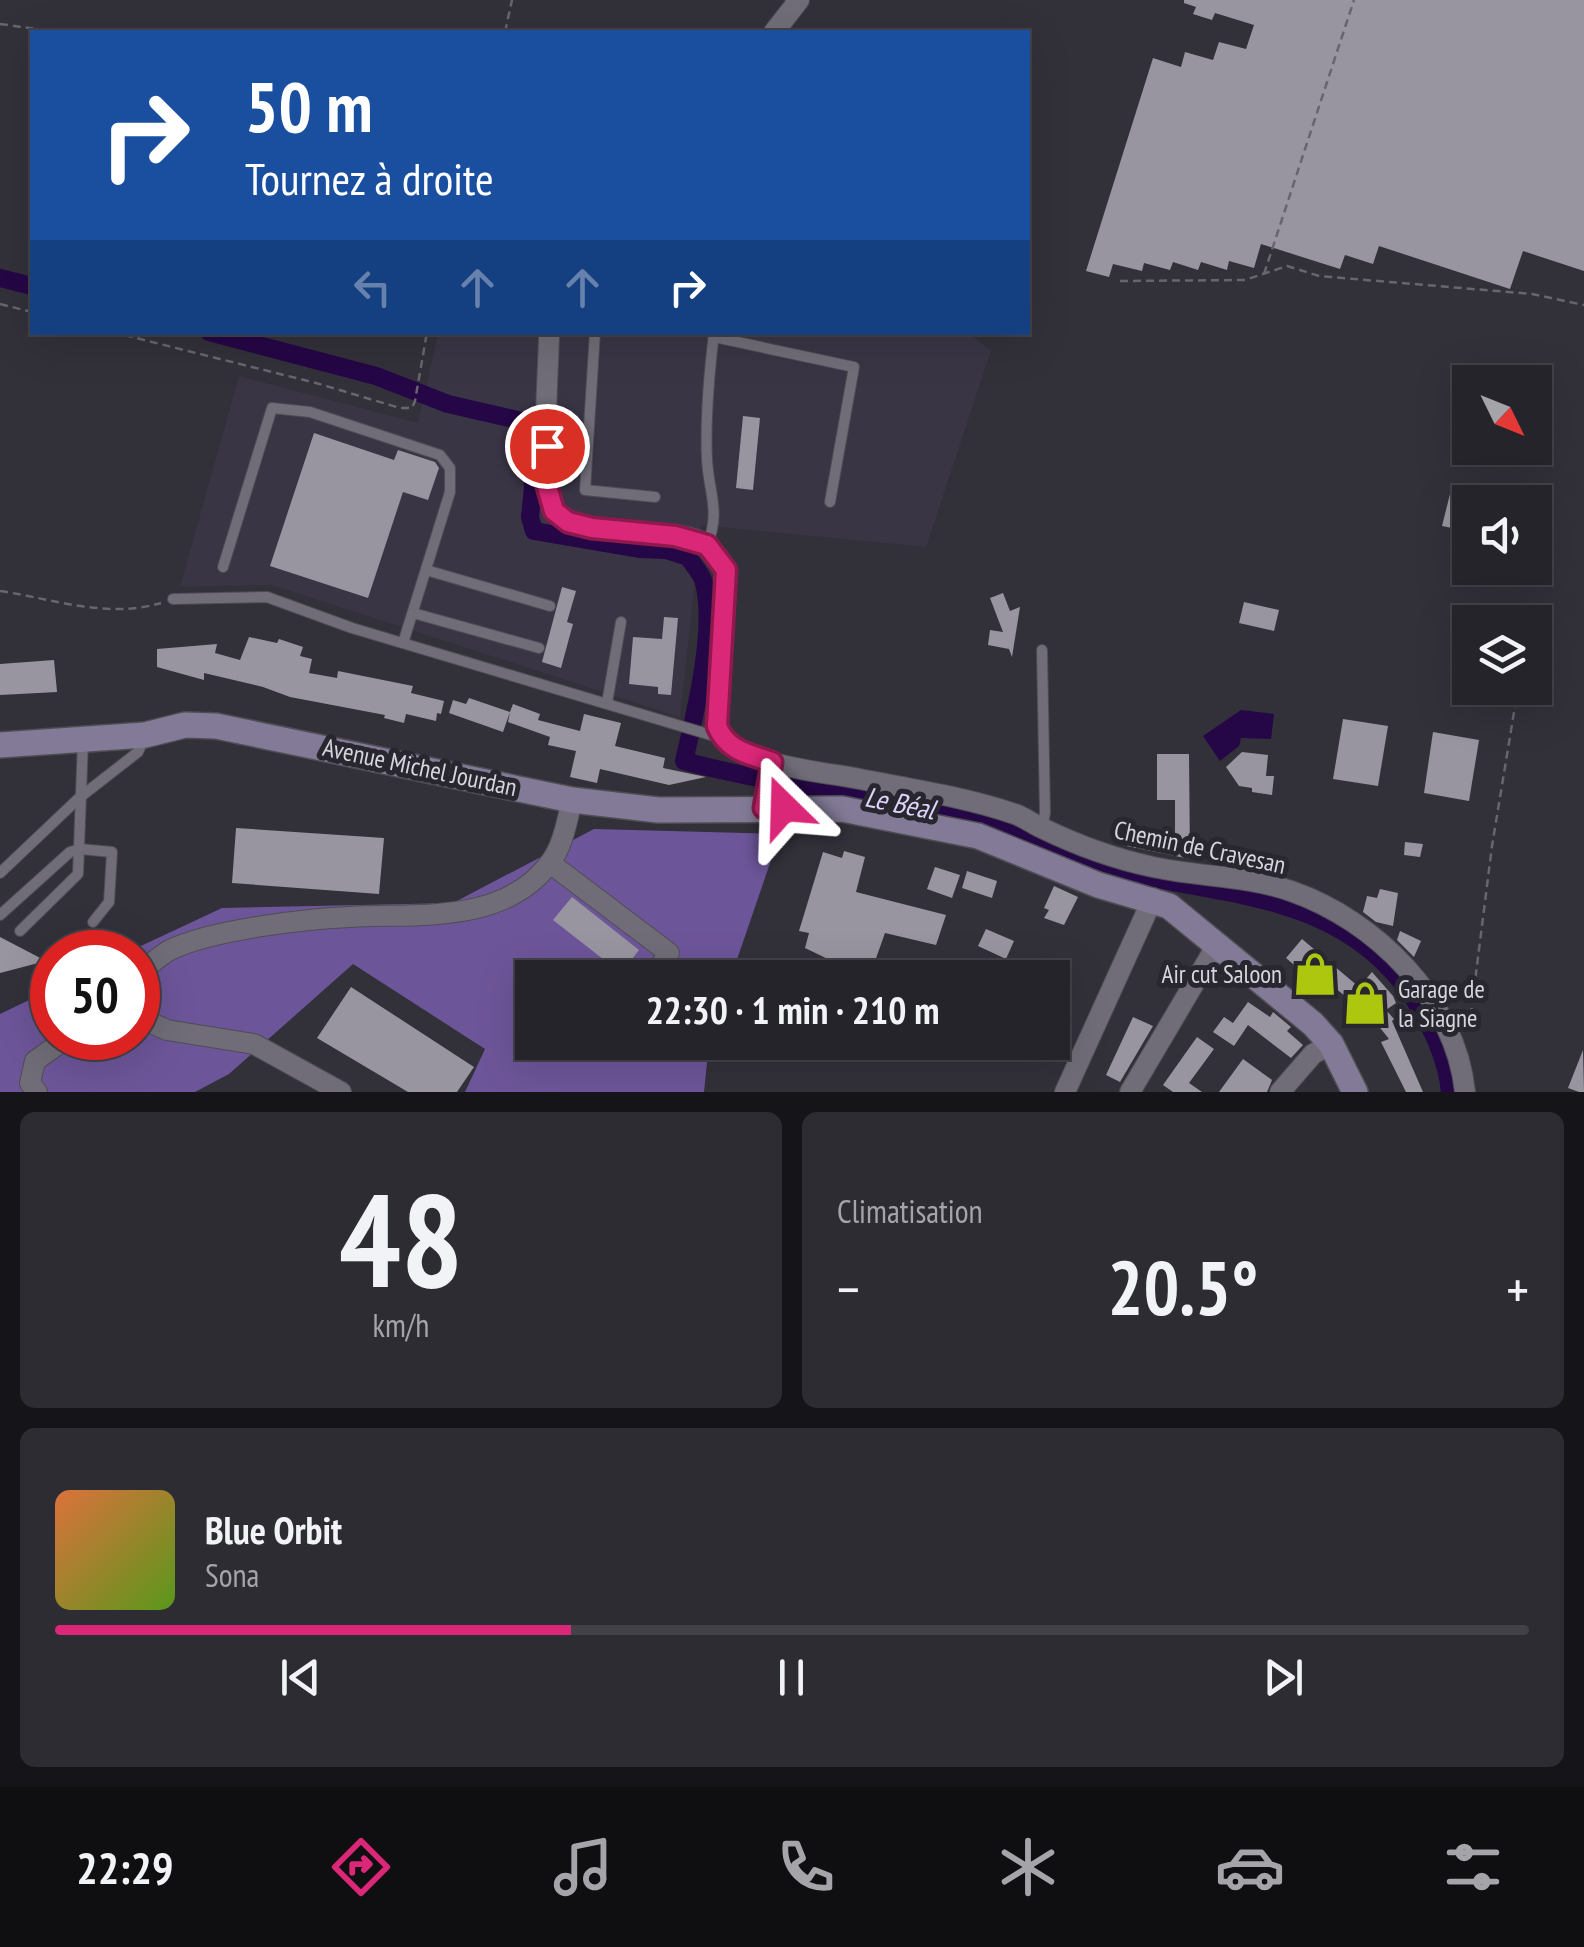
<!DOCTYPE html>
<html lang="fr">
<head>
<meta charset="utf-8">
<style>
	:root { --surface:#26242b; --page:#2e2c33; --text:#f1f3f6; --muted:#a4a4a9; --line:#424147; --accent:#db2777 }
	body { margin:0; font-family:"PT Sans Narrow",sans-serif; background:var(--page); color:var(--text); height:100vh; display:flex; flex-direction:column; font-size:38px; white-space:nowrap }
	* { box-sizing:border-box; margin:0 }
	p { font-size:32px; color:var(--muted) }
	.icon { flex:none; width:55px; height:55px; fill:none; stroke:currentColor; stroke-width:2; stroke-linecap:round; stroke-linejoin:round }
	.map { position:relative; height:1092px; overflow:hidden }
	.drawer { display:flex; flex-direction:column; gap:20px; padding:20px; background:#151418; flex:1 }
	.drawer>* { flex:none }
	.banner { position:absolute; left:30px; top:30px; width:1000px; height:305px; border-radius:0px; box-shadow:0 10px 40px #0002,0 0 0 2px var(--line); background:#1a4fa0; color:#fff; overflow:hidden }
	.needle { width:65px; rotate:133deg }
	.controls { position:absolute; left:1452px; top:365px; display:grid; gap:20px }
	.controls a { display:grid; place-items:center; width:100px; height:100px; border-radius:0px; background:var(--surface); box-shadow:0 10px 40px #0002,0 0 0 2px var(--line); font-size:50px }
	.speed { position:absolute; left:30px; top:930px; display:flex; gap:20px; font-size:50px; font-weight:700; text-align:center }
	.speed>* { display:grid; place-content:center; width:130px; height:130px; border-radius:50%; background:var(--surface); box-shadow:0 10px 40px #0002,0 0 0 2px var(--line); line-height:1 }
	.speed .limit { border:15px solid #d22; background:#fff; color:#111 }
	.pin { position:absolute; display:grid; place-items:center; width:85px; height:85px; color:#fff; margin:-42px; border:5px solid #fff; border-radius:50%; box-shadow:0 2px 10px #0007 }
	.me { position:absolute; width:110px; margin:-55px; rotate:338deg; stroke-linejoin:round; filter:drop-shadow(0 0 8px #0008) }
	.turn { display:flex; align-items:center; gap:35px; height:210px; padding:0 50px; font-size:45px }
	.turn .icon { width:130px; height:130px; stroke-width:2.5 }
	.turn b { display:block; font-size:70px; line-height:85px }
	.lanes { display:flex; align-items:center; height:95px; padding:0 50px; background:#0003; justify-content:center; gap:50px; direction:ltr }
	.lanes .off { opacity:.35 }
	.big { font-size:75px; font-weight:700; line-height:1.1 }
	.drawer .tile { flex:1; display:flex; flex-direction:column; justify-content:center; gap:15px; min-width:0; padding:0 35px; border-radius:15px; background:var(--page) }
	.drawer .dial { align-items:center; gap:0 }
	.dial b { font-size:130px; line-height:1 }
	.song { display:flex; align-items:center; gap:30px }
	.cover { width:120px; height:120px; border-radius:15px; background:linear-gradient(135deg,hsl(20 70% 55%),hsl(90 70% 35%)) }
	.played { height:10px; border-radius:5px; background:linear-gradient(90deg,var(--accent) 35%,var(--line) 35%) }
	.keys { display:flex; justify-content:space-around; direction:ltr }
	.heat { display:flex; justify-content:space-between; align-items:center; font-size:55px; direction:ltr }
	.drawer .tiles { flex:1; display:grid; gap:20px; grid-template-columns:1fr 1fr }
	.tile:last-child { grid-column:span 2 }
	.trip { position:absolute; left:515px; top:960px; width:555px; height:100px; border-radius:0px; background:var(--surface); box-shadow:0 10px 40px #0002,0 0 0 2px var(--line); font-weight:700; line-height:100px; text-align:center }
	.tabs { display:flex; height:160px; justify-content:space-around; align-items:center; background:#0f0e11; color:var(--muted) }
	.tabs .icon { width:70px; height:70px }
	.tabs .on { color:var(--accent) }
	.tabs b { font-size:45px; color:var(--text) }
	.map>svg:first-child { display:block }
	.built { fill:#3a3545 }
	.forest { fill:#6d5599 }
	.water { fill:#250646 }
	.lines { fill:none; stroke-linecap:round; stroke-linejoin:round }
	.canal { stroke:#250646; stroke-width:18 }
	.building { fill:#9895a1 }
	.service-casing { stroke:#4f4d54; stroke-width:12 }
	.minor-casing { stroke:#4f4d54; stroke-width:22 }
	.secondary-casing { stroke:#4f4d54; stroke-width:28 }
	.path { stroke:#67656d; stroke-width:2.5; stroke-dasharray:8 5; stroke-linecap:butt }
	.service { stroke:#706d78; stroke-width:10 }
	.minor { stroke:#706d78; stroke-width:20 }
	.secondary { stroke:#827a96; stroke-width:25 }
	.route-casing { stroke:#8e194d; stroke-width:25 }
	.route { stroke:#db2777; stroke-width:18 }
	.labels { text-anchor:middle; stroke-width:10; stroke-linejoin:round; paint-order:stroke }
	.street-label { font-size:25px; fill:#d6d5db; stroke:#28262f }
	.poi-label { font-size:25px; fill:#d6d5db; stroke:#28262f; text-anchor:end }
	.water-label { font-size:28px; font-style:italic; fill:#ded3fb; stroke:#28262f }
</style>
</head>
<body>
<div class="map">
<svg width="1584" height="1092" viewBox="0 0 1584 1092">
	<rect width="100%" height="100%" fill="#323039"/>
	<!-- built -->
	<path class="built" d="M 967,332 L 991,351 L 926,547 L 701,525 L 680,717 L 272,585 L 180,587 L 239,376 L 418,423 L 438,333 Z"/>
	<!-- forest -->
	<path class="forest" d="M 594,829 L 780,834 L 731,977 L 532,978 L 532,1042 L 709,1043 L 704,1092 L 465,1092 L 485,1049 L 353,964 L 229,1074 L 195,1092 L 0,1092 L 0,1014 L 52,989 L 52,1038 L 138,1038 L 138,952 L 128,952 L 222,908 L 453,903 Z"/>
	<!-- water -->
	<path class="water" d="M 1241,710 L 1274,714 L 1271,739 L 1241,738 L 1239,746 L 1220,761 L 1203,736 Z"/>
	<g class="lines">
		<!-- canal -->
		<g class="canal">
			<path d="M 0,278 L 32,286"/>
			<path d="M 209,332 L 376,376 L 448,404 L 526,422 L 533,487 L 530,517 L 534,531 L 639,549 L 666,550 L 688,557 C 693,565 702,574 704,583 C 716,630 695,714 684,761 C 785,788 890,797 991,820 C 1031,830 1065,857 1104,867 C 1217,898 1343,888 1415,1001 C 1432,1028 1447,1060 1450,1092"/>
		</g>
	</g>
	<!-- building -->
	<g class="building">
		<path d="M 1184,0 L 1584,0 L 1584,271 L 1523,251 L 1510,289 L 1379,246 L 1373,264 L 1345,255 L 1340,269 L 1261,244 L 1254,268 L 1229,261 L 1227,270 L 1201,262 L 1198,270 L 1173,262 L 1170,270 L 1144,263 L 1142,271 L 1113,264 L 1109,277 L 1086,271 L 1153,58 L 1181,67 L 1185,52 L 1213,60 L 1219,42 L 1246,49 L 1254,25 L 1215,13 L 1212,20 L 1193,14 L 1196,7 L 1184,3 Z"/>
		<path d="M 743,416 L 760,418 L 753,490 L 736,488 Z"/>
		<path d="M 314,433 L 394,460 L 398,450 L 435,462 L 439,468 L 428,500 L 403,492 L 368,598 L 270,566 Z"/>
		<path d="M 1451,490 L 1470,494 L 1470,506 L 1462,530 L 1442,526 Z"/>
		<path d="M 562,587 L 576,591 L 567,622 L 573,624 L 561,668 L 542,662 Z"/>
		<path d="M 1003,593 L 1010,611 L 1020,607 L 1012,657 L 1009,649 L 988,645 L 990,630 L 1003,632 L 990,598 Z"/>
		<path d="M 1244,602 L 1279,610 L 1274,631 L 1239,623 Z"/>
		<path d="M 664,617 L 678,618 L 671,695 L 658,694 L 658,687 L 629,684 L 633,637 L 662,639 Z"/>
		<path d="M 249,637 L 277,643 L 279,639 L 303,647 L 300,656 L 312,659 L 309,673 L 337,678 L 338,671 L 413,686 L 411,693 L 444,701 L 441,714 L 437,713 L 436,721 L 406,714 L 404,723 L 384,718 L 385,715 L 290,697 L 263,687 L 204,673 L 204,680 L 157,667 L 157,649 L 217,644 L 215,653 L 240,660 Z"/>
		<path d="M 54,660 L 57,692 L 0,695 L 0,664 Z"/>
		<path d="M 469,698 L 510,712 L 513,704 L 540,714 L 538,720 L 580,731 L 584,714 L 621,723 L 615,746 L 665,758 L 663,768 L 706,777 L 669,785 L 600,769 L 597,783 L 570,777 L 576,751 L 548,745 L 550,737 L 508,722 L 510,712 L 503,732 L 449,713 L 453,700 L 466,704 Z"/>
		<path d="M 1343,719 L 1388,726 L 1378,786 L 1333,779 Z"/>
		<path d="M 1433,732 L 1479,740 L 1469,801 L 1424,793 Z"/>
		<path d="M 1242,752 L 1268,755 L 1266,776 L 1274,776 L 1272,795 L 1252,792 L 1252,788 L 1239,786 L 1226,767 Z"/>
		<path d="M 1157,754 L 1189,754 L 1190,859 L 1127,846 L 1129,832 L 1175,840 L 1175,800 L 1157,800 Z"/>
		<path d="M 236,828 L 384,838 L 379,894 L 232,883 Z"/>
		<path d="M 1405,842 L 1423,844 L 1420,857 L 1404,855 Z"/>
		<path d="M 844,851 L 865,857 L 856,892 L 946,915 L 936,945 L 885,933 L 869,978 L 827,978 L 832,961 L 805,948 L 809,933 L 799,931 L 823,852 L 842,858 Z"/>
		<path d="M 935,867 L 960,875 L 952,898 L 927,889 Z"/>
		<path d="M 967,871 L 997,881 L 992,898 L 962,888 Z"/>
		<path d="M 1054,886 L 1078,897 L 1064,925 L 1044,918 L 1049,910 L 1044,908 Z"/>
		<path d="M 1380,889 L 1398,893 L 1393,926 L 1376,922 L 1363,912 L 1367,896 L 1377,898 Z"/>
		<path d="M 572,897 L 639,950 L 621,973 L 553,920 Z"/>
		<path d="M 986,929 L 1014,941 L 1006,959 L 978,946 Z"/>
		<path d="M 1400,931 L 1421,941 L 1414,957 L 1397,940 Z"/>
		<path d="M 0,937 L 46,961 L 0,973 Z"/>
		<path d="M 1302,939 L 1359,987 L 1372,972 L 1393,996 L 1396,1003 L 1386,1010 L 1394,1019 L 1392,1021 L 1423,1092 L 1406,1092 L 1381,1042 L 1389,1039 L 1373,1019 L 1334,987 L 1328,994 L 1286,958 Z"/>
		<path d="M 351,987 L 474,1067 L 457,1092 L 408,1092 L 317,1038 Z"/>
		<path d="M 1248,1002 L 1270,1017 L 1273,1012 L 1291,1027 L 1287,1031 L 1303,1045 L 1291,1058 L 1248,1025 L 1234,1046 L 1213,1032 L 1224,1017 L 1233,1023 Z"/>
		<path d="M 1133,1017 L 1153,1026 L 1120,1082 L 1106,1075 Z"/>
		<path d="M 1197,1037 L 1214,1049 L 1189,1083 L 1202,1092 L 1173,1092 L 1163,1085 Z"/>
		<path d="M 1583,1050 L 1584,1092 L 1579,1092 L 1568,1088 Z"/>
		<path d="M 1243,1059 L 1272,1080 L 1267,1092 L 1219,1092 Z"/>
	</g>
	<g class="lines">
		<!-- service casing -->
		<g class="service-casing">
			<g id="service">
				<path d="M 595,332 L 585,490 L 655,497"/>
				<path d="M 714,337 L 854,367 L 830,502"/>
				<path d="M 707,545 C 721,512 709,494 707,460 C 705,418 709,375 714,333"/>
				<path d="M 223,567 L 272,408 L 310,412 L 440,455 L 450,468 L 450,492 L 403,643"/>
				<path d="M 426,570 L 550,606"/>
				<path d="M 173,599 L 267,597 L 352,628 L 721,738"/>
				<path d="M 413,613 L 539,648"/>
				<path d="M 607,703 L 621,622"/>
				<path d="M 1042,828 L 1045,813 L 1042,650"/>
				<path d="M 0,873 L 79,798 L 138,752 L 145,736"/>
				<path d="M 0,915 L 70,852 L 80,849 L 112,852 L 109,902 L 93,922"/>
				<path d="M 20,931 L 78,874 L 83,740"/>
			</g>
		</g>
		<!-- minor casing -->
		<g class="minor-casing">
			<g id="minor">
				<path d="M 774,32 L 799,0"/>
				<path d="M 549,332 C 549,368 539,483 553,509 C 572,544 675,522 707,545 C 715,551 721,562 727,570 L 717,726 C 733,766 820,771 860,779 C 911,789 966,797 1015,814 C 1024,817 1033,824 1042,828 C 1075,844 1112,858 1149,866 C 1195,877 1245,875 1291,891 C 1375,920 1456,1000 1465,1092"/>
				<path d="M 765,808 L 772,762"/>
				<path d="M 550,863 L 669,953 L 652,978"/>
				<path d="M 138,978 L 139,973 C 149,966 159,956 170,950 C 210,930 304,919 350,917 C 417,913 502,925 549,864 C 563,847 567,821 572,800"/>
				<path d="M 138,1017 L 167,1030 L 254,1044 L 341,1092"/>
				<path d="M 37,1092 L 30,1083 L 35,1061 L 67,1038"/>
				<path d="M 1065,1092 L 1153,898"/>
				<path d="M 1130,1092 L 1218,943"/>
				<path d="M 1280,1092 L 1313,1054 L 1331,1044"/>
			</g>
		</g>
		<!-- secondary casing -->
		<g class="secondary-casing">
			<path id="secondary" d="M 0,745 L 145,735 L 185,725 L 216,726 L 572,800 L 658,810 L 842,809 L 978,836 L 1098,885 L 1169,906 L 1313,1024 L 1331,1044 L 1355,1092"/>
		</g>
		<!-- path -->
		<g class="path">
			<path d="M 0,24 L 36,29"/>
			<path d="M 505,32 L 512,0"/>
			<path d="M 1264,274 L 1354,0"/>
			<path d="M 1120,281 L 1245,280 L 1287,266 L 1319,276 L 1532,294 L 1584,305"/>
			<path d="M 0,304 L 32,312"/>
			<path d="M 112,332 L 316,383 L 400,408 L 412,408 L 415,401 L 427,332"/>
			<path d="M 0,591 C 54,599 106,619 161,603"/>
			<path d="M 1469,1029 L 1492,846 L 1518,688"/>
		</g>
		<!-- service -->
		<use href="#service" class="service"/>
		<!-- minor -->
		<use href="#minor" class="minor"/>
		<!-- secondary -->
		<use href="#secondary" class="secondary"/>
	</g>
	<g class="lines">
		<!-- route casing -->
		<g class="route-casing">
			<path id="route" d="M 547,446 L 546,483 L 554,511 L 568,522 L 592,528 L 675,536 L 707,545 L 726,570 L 717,726 C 727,751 749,754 772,762 L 764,808 L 784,807"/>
		</g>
		<!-- route -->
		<use href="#route" class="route"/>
	</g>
	<!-- icons -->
	<defs>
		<g id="shop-bare" transform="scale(3.45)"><path d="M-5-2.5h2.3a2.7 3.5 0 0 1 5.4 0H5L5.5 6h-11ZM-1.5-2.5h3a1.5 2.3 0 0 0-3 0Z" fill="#adc60e" stroke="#28262f" stroke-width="2.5" paint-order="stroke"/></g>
	</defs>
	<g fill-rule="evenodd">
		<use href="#shop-bare" x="1315" y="974"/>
		<use href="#shop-bare" x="1365" y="1003"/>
	</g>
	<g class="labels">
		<!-- street labels -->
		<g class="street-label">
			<text transform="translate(420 767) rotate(12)" y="9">Avenue Michel Jourdan</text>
			<text transform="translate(1200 847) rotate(12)" y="9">Chemin de Cravesan</text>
		</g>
		<!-- poi labels -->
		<g class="poi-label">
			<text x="1282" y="983">Air cut Saloon</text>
			<text x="1398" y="998" text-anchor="start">Garage de<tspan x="1398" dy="29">la Siagne</tspan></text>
		</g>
		<!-- water labels -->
		<g class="water-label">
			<text transform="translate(900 803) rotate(11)" y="10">Le Béal</text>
		</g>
	</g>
</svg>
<div class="controls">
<a><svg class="needle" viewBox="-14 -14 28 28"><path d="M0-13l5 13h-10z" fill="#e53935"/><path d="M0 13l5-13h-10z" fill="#a4a4a9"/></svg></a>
<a><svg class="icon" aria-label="sound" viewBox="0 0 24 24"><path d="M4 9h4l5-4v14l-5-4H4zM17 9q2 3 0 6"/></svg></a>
<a><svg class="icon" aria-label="layers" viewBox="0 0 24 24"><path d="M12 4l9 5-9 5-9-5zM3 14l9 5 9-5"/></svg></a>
</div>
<div class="speed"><div class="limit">50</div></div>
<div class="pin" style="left:547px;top:446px;background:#d93025"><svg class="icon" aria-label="arrive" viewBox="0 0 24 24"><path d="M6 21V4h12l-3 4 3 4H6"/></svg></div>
<svg class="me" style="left:784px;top:807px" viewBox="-20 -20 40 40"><path d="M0-17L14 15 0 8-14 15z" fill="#db2777" stroke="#fff" stroke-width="4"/></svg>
<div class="trip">22:30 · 1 min · 210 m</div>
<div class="banner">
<div class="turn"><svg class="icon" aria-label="right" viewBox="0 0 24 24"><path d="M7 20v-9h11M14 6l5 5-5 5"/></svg><div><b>50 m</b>Tournez à droite</div></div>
<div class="lanes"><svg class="icon off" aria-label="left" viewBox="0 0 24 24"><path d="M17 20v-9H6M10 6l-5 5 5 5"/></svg><svg class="icon off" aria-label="ahead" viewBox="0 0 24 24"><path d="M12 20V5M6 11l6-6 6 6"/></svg><svg class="icon off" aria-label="ahead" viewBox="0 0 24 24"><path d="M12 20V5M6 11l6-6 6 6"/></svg><svg class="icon" aria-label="right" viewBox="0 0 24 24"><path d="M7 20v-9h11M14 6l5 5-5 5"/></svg></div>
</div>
</div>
<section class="drawer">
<div class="tiles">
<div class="tile dial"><b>48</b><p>km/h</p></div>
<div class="tile"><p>Climatisation</p>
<div class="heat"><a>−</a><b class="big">20.5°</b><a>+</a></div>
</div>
<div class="tile">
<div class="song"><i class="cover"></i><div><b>Blue Orbit</b><p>Sona</p></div></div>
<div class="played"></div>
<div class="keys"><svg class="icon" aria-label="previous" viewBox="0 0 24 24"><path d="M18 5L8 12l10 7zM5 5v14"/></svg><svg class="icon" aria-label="pause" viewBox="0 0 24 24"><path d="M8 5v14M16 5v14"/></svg><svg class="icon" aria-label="next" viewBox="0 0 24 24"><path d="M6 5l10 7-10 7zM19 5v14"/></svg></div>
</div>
</div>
</section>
<nav class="tabs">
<b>22:29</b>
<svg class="icon on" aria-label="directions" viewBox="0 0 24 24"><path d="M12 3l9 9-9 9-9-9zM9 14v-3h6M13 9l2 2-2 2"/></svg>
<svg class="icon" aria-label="music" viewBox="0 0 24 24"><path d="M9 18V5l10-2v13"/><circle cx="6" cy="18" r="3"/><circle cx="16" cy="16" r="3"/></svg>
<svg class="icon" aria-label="phone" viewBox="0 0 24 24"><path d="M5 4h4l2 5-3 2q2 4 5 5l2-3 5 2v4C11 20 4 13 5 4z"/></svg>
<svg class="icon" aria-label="climate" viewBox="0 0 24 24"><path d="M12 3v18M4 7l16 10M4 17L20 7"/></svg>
<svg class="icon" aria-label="car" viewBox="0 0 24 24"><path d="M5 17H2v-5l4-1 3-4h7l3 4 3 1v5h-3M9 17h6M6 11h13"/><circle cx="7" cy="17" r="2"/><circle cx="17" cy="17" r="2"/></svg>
<svg class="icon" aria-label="filters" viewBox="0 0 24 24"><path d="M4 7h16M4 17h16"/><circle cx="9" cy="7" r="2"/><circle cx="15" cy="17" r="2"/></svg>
</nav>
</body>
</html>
